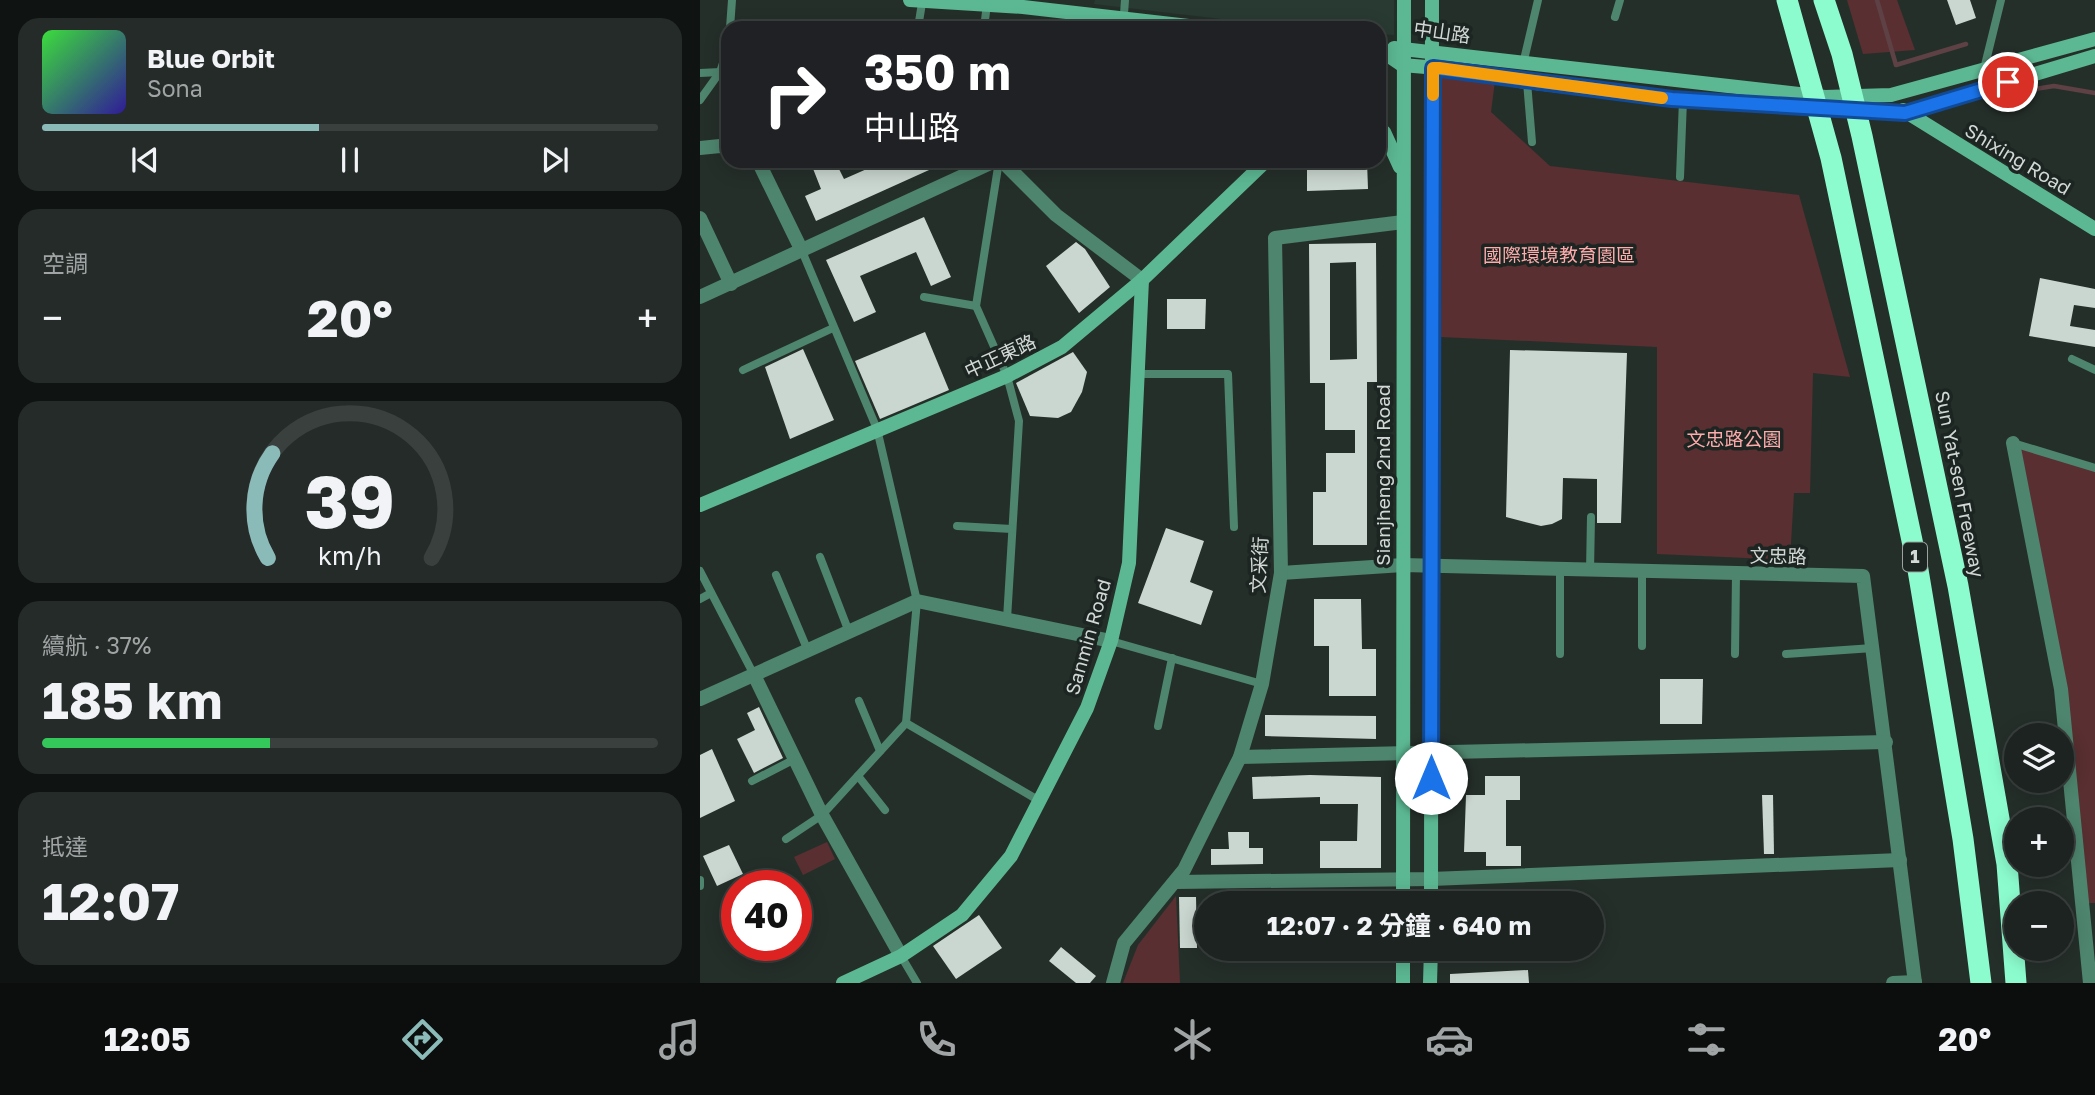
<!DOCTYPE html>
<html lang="zh-TW">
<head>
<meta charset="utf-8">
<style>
	:root { --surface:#1c2320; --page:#252b29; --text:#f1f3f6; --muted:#a0a4a5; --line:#3a403e; --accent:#8bbbb9 }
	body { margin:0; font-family:"Golos Text","Noto Sans TC",sans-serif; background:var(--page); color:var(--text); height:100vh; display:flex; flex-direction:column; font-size:26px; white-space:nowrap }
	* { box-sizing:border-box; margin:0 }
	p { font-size:23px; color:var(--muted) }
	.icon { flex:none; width:38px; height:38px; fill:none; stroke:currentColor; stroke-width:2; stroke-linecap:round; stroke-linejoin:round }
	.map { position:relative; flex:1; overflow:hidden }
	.side { display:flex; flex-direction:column; gap:18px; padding:18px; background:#0f1312; width:700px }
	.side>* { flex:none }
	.guide { position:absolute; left:21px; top:21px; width:665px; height:147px; border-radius:21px; box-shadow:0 4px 18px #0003,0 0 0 2px var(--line); background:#202124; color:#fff; overflow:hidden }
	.fabs { position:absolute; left:1304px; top:723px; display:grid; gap:14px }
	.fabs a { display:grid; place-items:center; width:70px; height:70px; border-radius:50%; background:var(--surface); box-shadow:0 4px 18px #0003,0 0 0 2px var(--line); font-size:35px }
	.speed { position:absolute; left:21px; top:870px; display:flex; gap:14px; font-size:35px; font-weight:700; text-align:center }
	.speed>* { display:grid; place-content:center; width:91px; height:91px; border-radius:50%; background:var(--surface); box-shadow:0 4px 18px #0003,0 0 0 2px var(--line); line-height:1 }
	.speed .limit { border:10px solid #d22; background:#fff; color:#111 }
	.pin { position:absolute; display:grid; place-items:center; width:60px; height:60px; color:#fff; margin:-30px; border:4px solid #fff; border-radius:50%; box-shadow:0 2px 7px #0007 }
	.me { position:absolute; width:77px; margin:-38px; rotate:0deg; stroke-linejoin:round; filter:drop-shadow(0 0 5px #0008) }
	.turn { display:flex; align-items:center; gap:24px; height:147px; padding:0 28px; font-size:32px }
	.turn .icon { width:91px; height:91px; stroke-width:2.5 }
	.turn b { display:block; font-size:49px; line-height:60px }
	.big { font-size:52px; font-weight:700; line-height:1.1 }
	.side .widget { flex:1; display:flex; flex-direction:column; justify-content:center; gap:10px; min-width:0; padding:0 24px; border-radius:21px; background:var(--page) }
	.side .dial { align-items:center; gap:0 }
	.dial svg { height:182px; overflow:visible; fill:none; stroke:var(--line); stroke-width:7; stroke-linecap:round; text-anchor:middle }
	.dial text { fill:var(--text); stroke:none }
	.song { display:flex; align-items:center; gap:21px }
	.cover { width:84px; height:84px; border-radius:10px; background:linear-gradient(135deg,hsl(120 70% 55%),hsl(250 70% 35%)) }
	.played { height:7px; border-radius:4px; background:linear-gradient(90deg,var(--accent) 45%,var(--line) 45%) }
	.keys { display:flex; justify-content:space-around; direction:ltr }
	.heat { display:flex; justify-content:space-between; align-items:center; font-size:38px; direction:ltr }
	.charge { height:10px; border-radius:5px; background:linear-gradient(90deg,#34c759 37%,var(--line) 0) }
	.trip { position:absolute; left:494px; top:891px; width:410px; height:70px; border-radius:35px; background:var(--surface); box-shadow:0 4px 18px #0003,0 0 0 2px var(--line); font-weight:700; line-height:70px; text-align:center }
	.menu { display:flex; height:112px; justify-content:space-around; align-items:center; background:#0b0e0d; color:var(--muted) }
	.menu .icon { width:49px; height:49px }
	.menu .active { color:var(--accent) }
	.menu b { font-size:32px; color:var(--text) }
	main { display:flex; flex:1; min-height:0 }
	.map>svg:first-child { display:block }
	.built { fill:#293a33 }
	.green { fill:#592f31 }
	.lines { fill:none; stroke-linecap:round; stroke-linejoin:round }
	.stream { stroke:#5e4144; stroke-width:4.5 }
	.building { fill:#cad6d0; fill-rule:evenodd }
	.lane { stroke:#4e856e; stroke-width:8 }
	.street { stroke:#4e856e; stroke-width:14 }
	.secondary { stroke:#5cb893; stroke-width:14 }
	.highway { stroke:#8cfcce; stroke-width:21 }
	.route-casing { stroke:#114b97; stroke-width:18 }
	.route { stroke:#1a73e8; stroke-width:12 }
	.slow { stroke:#f59e0b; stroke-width:12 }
	.labels { text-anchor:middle; stroke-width:7; stroke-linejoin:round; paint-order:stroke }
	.shield { fill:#1c2521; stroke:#9ba29f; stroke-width:2 }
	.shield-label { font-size:18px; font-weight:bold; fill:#d2d8d5 }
	.street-label { font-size:19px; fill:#d2d8d5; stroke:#1c2521 }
	.park-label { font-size:19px; fill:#ffabac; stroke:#1c2521 }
</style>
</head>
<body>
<main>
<section class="side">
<div class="widget">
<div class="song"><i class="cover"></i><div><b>Blue Orbit</b><p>Sona</p></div></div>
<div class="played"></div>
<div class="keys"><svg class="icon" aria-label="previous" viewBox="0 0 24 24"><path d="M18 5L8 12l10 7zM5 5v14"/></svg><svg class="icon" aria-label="pause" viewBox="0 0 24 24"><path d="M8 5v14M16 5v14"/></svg><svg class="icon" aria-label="next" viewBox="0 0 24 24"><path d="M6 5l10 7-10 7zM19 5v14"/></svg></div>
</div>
<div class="widget"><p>空調</p>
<div class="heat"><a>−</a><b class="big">20°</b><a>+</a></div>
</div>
<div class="widget dial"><svg viewBox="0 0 100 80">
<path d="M14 69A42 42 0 1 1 86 69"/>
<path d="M14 69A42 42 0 0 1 16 23" stroke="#8bbbb9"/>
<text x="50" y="56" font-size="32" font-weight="700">39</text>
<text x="50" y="72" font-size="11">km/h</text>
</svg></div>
<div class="widget"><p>續航 · 37%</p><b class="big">185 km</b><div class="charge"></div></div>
<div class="widget"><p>抵達</p><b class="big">12:07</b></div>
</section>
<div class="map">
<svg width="1395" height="983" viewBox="0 0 1395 983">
	<rect width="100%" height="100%" fill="#252f2a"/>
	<!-- built -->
	<path class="built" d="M 395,0 L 694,0 L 694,35 L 679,34 L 679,28 L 598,28 L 394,4 Z"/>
	<!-- green -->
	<g class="green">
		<path d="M 1147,0 L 1197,0 L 1215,50 L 1163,54 Z"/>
		<path d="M 742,76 L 795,81 L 791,112 L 850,166 L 1099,195 L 1150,377 L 1113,373 L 1110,493 L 1094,493 L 1090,560 L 957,554 L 957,347 L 741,337 Z"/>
		<path d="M 1313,443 L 1395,469 L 1395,903 L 1384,903 L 1361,689 Z"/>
		<path d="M 127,842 L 135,859 L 103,875 L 94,857 Z"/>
		<path d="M 476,896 L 480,983 L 423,983 L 438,945 Z"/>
	</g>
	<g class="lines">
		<!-- stream -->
		<g class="stream">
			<path d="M 1177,0 L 1196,65 L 1266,44"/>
			<path d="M 1292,91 L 1304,94 L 1354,86 L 1395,93"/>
		</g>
	</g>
	<!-- building -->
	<g class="building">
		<path d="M 1247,0 L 1270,0 L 1276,18 L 1256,25 Z"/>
		<path d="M 110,161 L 135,161 L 144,179 L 185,161 L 249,161 L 116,221 L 105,196 L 121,189 Z"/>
		<path d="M 637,161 L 667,161 L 668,189 L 607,191 L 607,167 L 637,166 Z"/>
		<path d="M 224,217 L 251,277 L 231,286 L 216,252 L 160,276 L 176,312 L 154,322 L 126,260 Z"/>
		<path d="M 376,242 L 385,249 L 410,287 L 379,313 L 346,266 Z"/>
		<path d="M 676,243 L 677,382 L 667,382 L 667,545 L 613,545 L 613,492 L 626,492 L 626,453 L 655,453 L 655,430 L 625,430 L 625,383 L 610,383 L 609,244 ZM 656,262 L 657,359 L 630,360 L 630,263 Z"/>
		<path d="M 1340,278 L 1395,289 L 1395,308 L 1374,305 L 1370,326 L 1395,330 L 1395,347 L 1329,336 Z"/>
		<path d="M 467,299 L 506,299 L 505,329 L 467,329 Z"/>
		<path d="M 225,332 L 249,390 L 180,419 L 155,361 Z"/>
		<path d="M 103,349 L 134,420 L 90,439 L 65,367 Z"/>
		<path d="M 810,350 L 927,353 L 921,523 L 897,523 L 897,479 L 863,478 L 862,519 L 852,524 L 841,526 L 806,517 Z"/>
		<path d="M 373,352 L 387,372 L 382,392 L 371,412 L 358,418 L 330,416 L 316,383 Z"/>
		<path d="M 466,528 L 504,541 L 490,582 L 513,591 L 501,625 L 438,603 Z"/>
		<path d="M 614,599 L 661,599 L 662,649 L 676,649 L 676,696 L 629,696 L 629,646 L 614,646 Z"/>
		<path d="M 960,679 L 1003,679 L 1002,724 L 960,724 Z"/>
		<path d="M 59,707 L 83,758 L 54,773 L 37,739 L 55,730 L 47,713 Z"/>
		<path d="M 565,715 L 676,716 L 676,739 L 565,736 Z"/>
		<path d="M 12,749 L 35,801 L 0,818 L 0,755 Z"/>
		<path d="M 610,775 L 681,777 L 681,868 L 620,868 L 620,841 L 657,841 L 658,804 L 620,804 L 620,797 L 553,799 L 552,777 Z"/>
		<path d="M 785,776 L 820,776 L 820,800 L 806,800 L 806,846 L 821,846 L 821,866 L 786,866 L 786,852 L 764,852 L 766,795 L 785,795 Z"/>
		<path d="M 1062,795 L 1073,795 L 1074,854 L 1064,854 Z"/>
		<path d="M 528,832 L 549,832 L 549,848 L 563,848 L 563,864 L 511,865 L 511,849 L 529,849 Z"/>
		<path d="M 29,845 L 43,874 L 17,886 L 3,856 Z"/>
		<path d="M 676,890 L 676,903 L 622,903 L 622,891 Z"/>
		<path d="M 479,897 L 496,897 L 497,948 L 480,948 Z"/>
		<path d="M 279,915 L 302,948 L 256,979 L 233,946 Z"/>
		<path d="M 361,947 L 396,976 L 390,983 L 376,983 L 349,961 Z"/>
		<path d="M 828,970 L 829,983 L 750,983 L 750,974 Z"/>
	</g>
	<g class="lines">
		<!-- lane -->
		<g class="lane">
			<path d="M 915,17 L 920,0"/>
			<path d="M 30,28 L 32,0"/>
			<path d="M 218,28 L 222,3"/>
			<path d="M 284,28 L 287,4"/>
			<path d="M 423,28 L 425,0"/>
			<path d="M 823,64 L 838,0"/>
			<path d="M 0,73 L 20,72"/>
			<path d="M 827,82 L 832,142"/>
			<path d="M 1286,88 L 1284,69 L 1301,0"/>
			<path d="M 0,100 L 20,72 L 28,48"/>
			<path d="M 299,161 L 276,306 L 307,376 L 319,421 L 307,619"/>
			<path d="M 980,177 L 983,100"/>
			<path d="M 102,251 L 177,429 L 217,601 L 206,723"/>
			<path d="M 224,297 L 276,306"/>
			<path d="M 1372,359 L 1395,370"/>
			<path d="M 43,370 L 133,328"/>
			<path d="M 436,374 L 528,374 L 534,527"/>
			<path d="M 1313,443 L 1395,468"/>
			<path d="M 257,526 L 312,529"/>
			<path d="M 120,557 L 149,632"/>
			<path d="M 0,571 L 54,675"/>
			<path d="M 890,571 L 891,517"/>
			<path d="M 942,572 L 942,646"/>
			<path d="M 76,575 L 108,651"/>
			<path d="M 0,599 L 11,593"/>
			<path d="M 411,641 L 562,684"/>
			<path d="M 860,654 L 860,571"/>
			<path d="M 1035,654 L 1036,574"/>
			<path d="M 1086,654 L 1173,648"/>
			<path d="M 159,701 L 180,751"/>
			<path d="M 206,723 L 338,800"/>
			<path d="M 458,726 L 472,658"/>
			<path d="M 158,776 L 185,810"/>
			<path d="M 52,781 L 95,759"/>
			<path d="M 86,839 L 122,815 L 206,723"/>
			<path d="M 0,880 L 0,886"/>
			<path d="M 201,956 L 217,983"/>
		</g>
		<!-- street -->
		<g class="street">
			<path d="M 0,148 L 20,146 L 28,148"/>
			<path d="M 58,161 L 102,251"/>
			<path d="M 302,161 L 356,215 L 442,280"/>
			<path d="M 0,218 L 31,284"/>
			<path d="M 0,297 L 295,161"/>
			<path d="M 1313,443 L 1361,689 L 1390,983"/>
			<path d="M 581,573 L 703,565 L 1163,576 L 1215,983"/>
			<path d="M 54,675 L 122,815 L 201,956"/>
			<path d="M 0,699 L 217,601 L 411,641"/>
			<path d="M 540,757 L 1186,742"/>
			<path d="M 475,882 L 731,879 L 1200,860"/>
			<path d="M 413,983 L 424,943 L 484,870 L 540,757 L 562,684 L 581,573 L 575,238 L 703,222"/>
			<path d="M 1193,983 L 1215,982"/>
		</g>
		<!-- secondary -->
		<g class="secondary">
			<path d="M 210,0 L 323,7 L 506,28"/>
			<path d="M 694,48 L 1125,97 L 1191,95 L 1395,39"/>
			<path d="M 680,50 L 702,65 L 762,70 L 819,81 L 972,99 L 1205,113 L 1395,56"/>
			<path d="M 1203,110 L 1395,229"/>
			<path d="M 679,130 L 684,132 L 700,167"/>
			<path d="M 0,505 L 307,376 L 362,347 L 442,280 L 566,161"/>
			<path d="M 703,903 L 704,0"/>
			<path d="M 731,903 L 732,0"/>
			<path d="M 703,948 L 703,983"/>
			<path d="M 143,983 L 201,956 L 262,915 L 311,856 L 387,708 L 411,641 L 429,563 L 442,280"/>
			<path d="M 730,983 L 731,948"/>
		</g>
		<!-- highway -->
		<g class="highway">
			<path d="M 1087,0 L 1131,158 L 1217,564 L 1263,839 L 1281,983"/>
			<path d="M 1124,0 L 1142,54 L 1162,136 L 1258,586 L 1307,864 L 1316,983"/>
		</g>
	</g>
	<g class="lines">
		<!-- route casing -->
		<g class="route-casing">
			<path id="route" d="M 731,778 L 733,68 L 972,99 L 1205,113 L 1308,82"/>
		</g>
		<!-- route -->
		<use href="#route" class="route"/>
		<!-- slow -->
		<path class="slow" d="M 733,95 L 733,68 L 739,68 L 962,98"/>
	</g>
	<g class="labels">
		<!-- shield labels -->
		<rect class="shield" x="1203" y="542.5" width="24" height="29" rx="5"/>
		<g class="shield-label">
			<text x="1215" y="563">1</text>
		</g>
		<!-- street labels -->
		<g class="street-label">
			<text transform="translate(742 32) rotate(8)" y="7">中山路</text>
			<text transform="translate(1318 159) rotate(31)" y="7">Shixing Road</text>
			<text transform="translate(300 356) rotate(-25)" y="7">中正東路</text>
			<text transform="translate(683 475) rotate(-90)" y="7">Sianjheng 2nd Road</text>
			<text transform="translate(1260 484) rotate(79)" y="7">Sun Yat-sen Freeway</text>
			<text transform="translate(1078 556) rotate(1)" y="7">文忠路</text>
			<text transform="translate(559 565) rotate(-87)" y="7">文采街</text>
			<text transform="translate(388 637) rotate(-74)" y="7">Sanmin Road</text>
		</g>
		<!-- park labels -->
		<g class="park-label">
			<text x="859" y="262">國際環境教育園區</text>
			<text x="1034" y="446">文忠路公園</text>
		</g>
	</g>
</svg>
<div class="fabs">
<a><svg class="icon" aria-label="layers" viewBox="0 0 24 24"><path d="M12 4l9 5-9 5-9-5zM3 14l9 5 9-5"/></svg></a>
<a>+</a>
<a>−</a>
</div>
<div class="speed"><div class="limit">40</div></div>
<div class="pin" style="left:1308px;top:82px;background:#d93025"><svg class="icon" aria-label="arrive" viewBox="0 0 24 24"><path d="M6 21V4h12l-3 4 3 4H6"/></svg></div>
<svg class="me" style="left:731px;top:778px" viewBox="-20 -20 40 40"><circle r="19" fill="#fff"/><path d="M0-13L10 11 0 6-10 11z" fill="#1a73e8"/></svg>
<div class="trip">12:07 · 2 分鐘 · 640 m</div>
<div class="guide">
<div class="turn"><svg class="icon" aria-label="right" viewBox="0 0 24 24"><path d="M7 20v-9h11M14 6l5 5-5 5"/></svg><div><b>350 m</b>中山路</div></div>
</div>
</div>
</main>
<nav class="menu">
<b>12:05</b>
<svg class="icon active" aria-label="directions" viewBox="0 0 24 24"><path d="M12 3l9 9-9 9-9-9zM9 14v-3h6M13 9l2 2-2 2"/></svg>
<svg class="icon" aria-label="music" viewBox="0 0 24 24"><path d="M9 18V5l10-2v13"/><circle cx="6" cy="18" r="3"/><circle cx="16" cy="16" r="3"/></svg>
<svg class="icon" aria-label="phone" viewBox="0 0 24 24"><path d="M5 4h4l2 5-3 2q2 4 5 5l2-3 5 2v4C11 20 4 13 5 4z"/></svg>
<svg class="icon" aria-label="climate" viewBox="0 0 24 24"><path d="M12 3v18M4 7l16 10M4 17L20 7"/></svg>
<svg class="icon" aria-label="car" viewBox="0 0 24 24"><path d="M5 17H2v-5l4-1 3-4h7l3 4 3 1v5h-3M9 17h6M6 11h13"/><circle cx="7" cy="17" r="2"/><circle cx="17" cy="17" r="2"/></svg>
<svg class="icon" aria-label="filters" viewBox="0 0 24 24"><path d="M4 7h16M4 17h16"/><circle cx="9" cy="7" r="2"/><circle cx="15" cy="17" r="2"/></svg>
<b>20°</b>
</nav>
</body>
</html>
